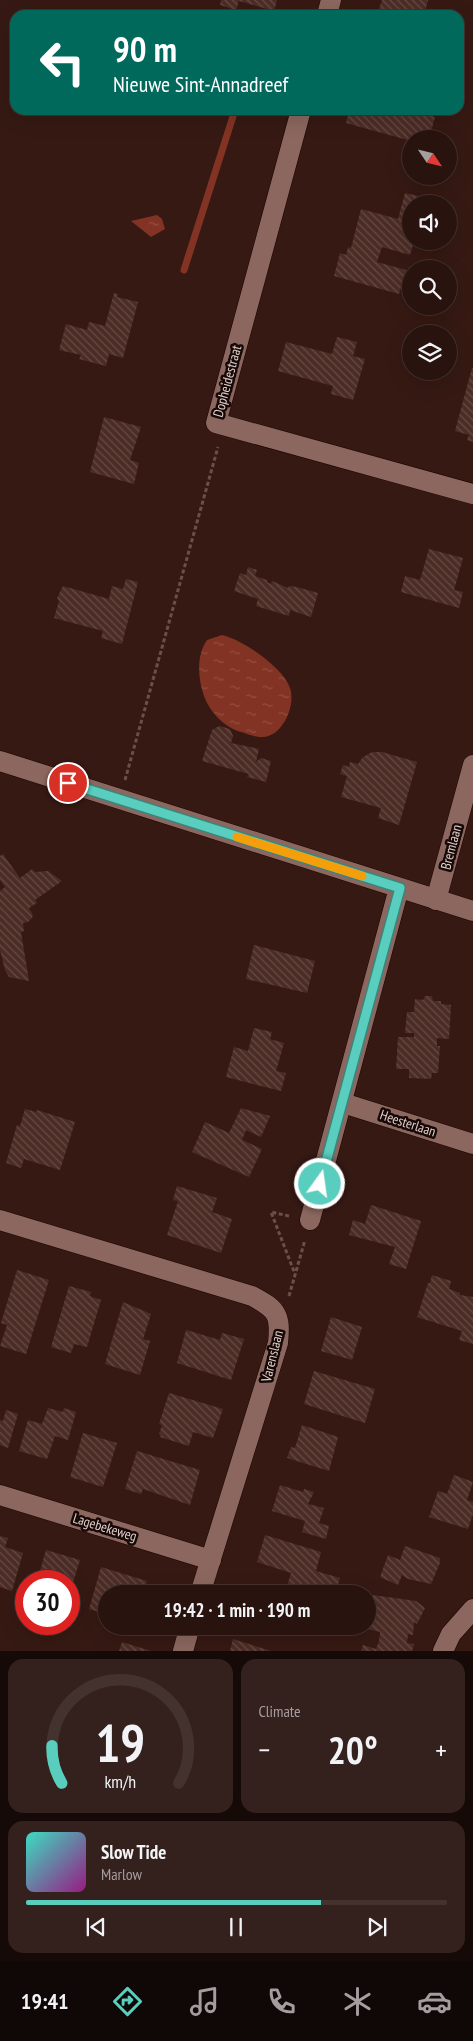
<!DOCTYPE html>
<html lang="en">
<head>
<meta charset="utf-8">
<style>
	:root { --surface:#28130e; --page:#34201c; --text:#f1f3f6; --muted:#a59e9e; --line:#44322e; --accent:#59cebe }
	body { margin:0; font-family:"PT Sans Narrow",sans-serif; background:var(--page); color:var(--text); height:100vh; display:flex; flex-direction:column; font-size:19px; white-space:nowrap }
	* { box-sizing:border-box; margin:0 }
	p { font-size:16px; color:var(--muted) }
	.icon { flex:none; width:28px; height:28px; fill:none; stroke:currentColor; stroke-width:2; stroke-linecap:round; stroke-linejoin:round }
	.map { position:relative; height:1651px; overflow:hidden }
	.sheet { display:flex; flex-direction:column; gap:8px; padding:8px; background:#160a08; flex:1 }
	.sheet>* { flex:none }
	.top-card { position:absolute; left:10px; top:10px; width:454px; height:105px; border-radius:15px; box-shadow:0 5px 20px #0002,0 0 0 1px var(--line); background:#00695c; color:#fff; overflow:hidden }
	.needle { width:32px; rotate:125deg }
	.tools { position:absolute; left:402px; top:130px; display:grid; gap:10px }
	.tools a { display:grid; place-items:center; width:55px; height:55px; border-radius:50%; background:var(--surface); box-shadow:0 5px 20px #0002,0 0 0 1px var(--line); font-size:25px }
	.speed { position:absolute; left:15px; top:1570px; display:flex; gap:10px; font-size:25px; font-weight:700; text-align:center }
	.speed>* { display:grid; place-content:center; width:65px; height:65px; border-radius:50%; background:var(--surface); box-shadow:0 5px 20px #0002,0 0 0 1px var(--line); line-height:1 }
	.speed .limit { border:8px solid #d22; background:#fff; color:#111 }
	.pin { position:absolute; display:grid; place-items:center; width:42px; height:42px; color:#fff; margin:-21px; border:2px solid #fff; border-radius:50%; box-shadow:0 1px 5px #0007 }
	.me { position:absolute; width:55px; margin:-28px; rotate:14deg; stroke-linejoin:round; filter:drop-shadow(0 0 4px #0008) }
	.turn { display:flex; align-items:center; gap:18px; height:105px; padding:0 20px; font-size:22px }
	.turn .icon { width:65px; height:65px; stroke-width:2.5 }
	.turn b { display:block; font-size:35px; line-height:42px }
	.big { font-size:38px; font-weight:700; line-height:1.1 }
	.sheet .widget { flex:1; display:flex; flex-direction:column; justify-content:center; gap:8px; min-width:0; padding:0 18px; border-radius:15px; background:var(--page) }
	.sheet .dial { align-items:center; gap:0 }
	.dial svg { height:130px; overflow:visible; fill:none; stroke:var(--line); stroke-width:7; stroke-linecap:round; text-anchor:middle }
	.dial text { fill:var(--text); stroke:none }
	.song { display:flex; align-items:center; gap:15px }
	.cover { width:60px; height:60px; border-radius:8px; background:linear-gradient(135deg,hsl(170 70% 55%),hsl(310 70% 35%)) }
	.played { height:5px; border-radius:2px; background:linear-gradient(90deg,var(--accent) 70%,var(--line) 70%) }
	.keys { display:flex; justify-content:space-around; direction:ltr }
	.heat { display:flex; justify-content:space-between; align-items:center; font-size:28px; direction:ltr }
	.sheet .tiles { flex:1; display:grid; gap:8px; grid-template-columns:1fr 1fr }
	.widget:last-child { grid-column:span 2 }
	.trip { position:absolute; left:98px; top:1585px; width:278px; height:50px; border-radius:25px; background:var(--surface); box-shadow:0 5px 20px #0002,0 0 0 1px var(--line); font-weight:700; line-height:50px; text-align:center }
	.menu { display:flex; height:80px; justify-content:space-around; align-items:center; background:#100806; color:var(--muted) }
	.menu .icon { width:35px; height:35px }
	.menu .active { color:var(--accent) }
	.menu b { font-size:22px; color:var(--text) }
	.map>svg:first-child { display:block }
	.water { fill:url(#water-ripples) }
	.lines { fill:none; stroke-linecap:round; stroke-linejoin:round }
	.stream { stroke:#833323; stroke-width:7 }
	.building { fill:url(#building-back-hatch) }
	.minor-casing { stroke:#1c0301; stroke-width:21 }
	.path { stroke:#6a504a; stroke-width:3; stroke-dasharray:4 2.5; stroke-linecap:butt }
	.minor { stroke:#8b675f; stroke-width:20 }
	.route-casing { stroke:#3a867c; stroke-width:12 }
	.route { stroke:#59cebe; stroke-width:9 }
	.slow { stroke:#f59e0b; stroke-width:9 }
	.labels { text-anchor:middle; stroke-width:5; stroke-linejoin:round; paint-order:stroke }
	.street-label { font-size:14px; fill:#e2cec9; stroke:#150806 }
</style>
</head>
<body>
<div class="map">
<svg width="473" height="1651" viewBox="0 0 473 1651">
	<defs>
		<pattern id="water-ripples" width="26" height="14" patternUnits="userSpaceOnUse" patternTransform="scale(1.25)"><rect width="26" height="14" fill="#833323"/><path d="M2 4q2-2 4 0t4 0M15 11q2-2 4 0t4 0" fill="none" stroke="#944f42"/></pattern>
		<pattern id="building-back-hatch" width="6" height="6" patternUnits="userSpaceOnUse" patternTransform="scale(1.25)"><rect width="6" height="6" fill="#4c2d26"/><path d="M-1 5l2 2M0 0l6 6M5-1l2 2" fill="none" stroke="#664a44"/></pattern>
	</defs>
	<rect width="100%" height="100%" fill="#361913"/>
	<!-- water -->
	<g class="water">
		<path d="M 157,215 L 162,219 L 165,229 L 151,237 L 131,221 Z"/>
		<path d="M 222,635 C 243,640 283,667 290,688 C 296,705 283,736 263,737 C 257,738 248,734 241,732 C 224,727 210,712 204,696 C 198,679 196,656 207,640 Z"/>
	</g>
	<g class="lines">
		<!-- stream -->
		<path class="stream" d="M 184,270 L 235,110"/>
	</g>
	<!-- building -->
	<g class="building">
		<path d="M 221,0 L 277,0 L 274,11 L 239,1 L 236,10 L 220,5 Z"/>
		<path d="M 382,0 L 428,0 L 424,15 L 389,15 L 378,12 Z"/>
		<path d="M 349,110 L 410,110 L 435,117 L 429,139 L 411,139 L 411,141 L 346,123 Z"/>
		<path d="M 405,193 L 427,198 L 426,201 L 430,201 L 429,204 L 411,204 L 411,241 L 414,241 L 410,255 L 382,247 L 377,262 L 406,270 L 399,294 L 334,276 L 340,253 L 346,255 L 348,247 L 351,248 L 361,209 L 398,219 Z"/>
		<path d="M 114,293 L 118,294 L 117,297 L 138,302 L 123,358 L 109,354 L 106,366 L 79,359 L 81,355 L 59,350 L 66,324 L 87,330 L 89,322 L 105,326 Z"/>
		<path d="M 337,337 L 357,342 L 353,356 L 365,359 L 353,400 L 331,394 L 333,386 L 278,371 L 286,342 L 332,354 Z"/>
		<path d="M 472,368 L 473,368 L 473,442 L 467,440 L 469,435 L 455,431 Z"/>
		<path d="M 104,417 L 141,427 L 130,460 L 139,463 L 134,484 L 90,472 Z"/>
		<path d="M 429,549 L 463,558 L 454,590 L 463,592 L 459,608 L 401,592 L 405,576 L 420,580 Z"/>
		<path d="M 248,567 L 257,570 L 255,576 L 267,580 L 267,582 L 271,584 L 272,581 L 288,588 L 289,586 L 297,587 L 318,593 L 311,617 L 290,610 L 289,616 L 256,606 L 258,599 L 234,591 L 240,573 L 246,575 Z"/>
		<path d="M 126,579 L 138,582 L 122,644 L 101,638 L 103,631 L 54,618 L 59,601 L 57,598 L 63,586 L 109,599 L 112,586 L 123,589 Z"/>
		<path d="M 219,726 L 230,729 L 233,736 L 231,743 L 259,749 L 256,762 L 261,758 L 271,761 L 266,782 L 247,777 L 249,774 L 202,761 L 212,730 Z"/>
		<path d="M 372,752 L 382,752 L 417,762 L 399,825 L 378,818 L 381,808 L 341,797 L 347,776 L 340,774 L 343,765 L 349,767 L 350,762 L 358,764 L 363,757 Z"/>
		<path d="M 3,854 L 20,878 L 32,869 L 35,872 L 48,871 L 62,881 L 35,900 L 37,903 L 29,908 L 33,915 L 32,918 L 28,922 L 23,923 L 24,931 L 21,932 L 29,981 L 9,977 L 5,970 L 0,950 L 0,891 L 5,887 L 0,880 L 0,856 Z"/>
		<path d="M 254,945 L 315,961 L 307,993 L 246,979 Z"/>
		<path d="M 425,996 L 432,996 L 433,1001 L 441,1001 L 441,1004 L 451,1005 L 449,1039 L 437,1038 L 437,1046 L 440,1046 L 438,1073 L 432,1073 L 431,1079 L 409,1078 L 409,1069 L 396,1069 L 398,1037 L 414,1037 L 414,1033 L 405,1033 L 407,1012 L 414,1012 L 415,999 L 423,1000 Z"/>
		<path d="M 254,1028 L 272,1032 L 270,1039 L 284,1043 L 276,1071 L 286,1073 L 281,1091 L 226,1077 L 234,1047 L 248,1051 Z"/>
		<path d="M 241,1108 L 270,1116 L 261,1137 L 246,1130 L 242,1140 L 262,1149 L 249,1177 L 192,1152 L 205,1122 L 229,1133 Z"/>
		<path d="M 25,1109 L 36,1112 L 37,1110 L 75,1122 L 60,1170 L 24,1159 L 21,1168 L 6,1163 L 17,1125 L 20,1126 Z"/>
		<path d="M 177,1186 L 217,1198 L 212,1212 L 232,1219 L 221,1253 L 167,1235 L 178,1201 L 173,1200 Z"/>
		<path d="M 371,1205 L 421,1221 L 406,1269 L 389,1264 L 395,1247 L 349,1235 L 353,1220 L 365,1224 Z"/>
		<path d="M 17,1270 L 49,1280 L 26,1354 L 0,1346 L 7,1325 L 1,1323 Z"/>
		<path d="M 432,1275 L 451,1281 L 449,1289 L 460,1293 L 460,1295 L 473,1297 L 473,1344 L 459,1340 L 462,1331 L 417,1317 L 428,1283 L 430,1283 Z"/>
		<path d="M 69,1286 L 91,1292 L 90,1296 L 101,1300 L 87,1347 L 74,1344 L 71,1353 L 51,1347 Z"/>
		<path d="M 123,1302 L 151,1314 L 143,1339 L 150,1341 L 140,1375 L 105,1364 Z"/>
		<path d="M 331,1317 L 362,1327 L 352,1360 L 321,1351 Z"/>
		<path d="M 186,1330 L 220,1340 L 222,1333 L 244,1339 L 231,1380 L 177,1363 Z"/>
		<path d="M 314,1371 L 375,1389 L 365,1423 L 304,1404 Z"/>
		<path d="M 169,1393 L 223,1409 L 213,1438 L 193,1432 L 189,1446 L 160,1437 L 161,1435 L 159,1434 L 162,1425 L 159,1424 Z"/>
		<path d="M 48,1408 L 63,1412 L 64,1408 L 76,1412 L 68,1440 L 55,1436 L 47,1459 L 19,1451 L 28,1420 L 42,1424 Z"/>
		<path d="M 6,1410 L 18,1414 L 8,1448 L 0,1445 L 0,1420 L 3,1421 Z"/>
		<path d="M 302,1425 L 338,1437 L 329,1471 L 287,1458 L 291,1447 L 295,1448 Z"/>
		<path d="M 83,1433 L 117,1443 L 103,1487 L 70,1477 Z"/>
		<path d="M 137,1451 L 200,1470 L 190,1505 L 143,1489 L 141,1494 L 125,1489 Z"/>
		<path d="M 454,1475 L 473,1482 L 467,1500 L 473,1502 L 473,1514 L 468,1529 L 429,1517 L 438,1491 L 447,1494 Z"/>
		<path d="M 280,1485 L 303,1492 L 304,1489 L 314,1492 L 308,1504 L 324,1508 L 319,1523 L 329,1526 L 326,1539 L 302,1532 L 305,1521 L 272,1511 Z"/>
		<path d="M 265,1535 L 321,1552 L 316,1571 L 340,1578 L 335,1594 L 313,1594 L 287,1586 L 291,1573 L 257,1562 Z"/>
		<path d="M 0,1536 L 8,1538 L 5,1547 L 23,1553 L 12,1591 L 0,1587 Z"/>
		<path d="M 405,1546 L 440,1558 L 440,1563 L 431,1584 L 408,1579 L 402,1575 L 398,1585 L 380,1577 L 388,1555 L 400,1560 Z"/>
		<path d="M 46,1550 L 80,1560 L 69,1595 L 69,1581 L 37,1581 Z"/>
		<path d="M 101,1567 L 147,1581 L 143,1594 L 106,1594 L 106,1614 L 89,1609 Z"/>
		<path d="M 254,1587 L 275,1593 L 275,1594 L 253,1594 Z"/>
		<path d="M 373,1595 L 416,1601 L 425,1608 L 417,1624 L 414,1622 L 413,1635 L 408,1634 L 407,1643 L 414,1644 L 412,1651 L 361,1651 L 363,1645 L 376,1649 L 379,1641 L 380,1632 L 364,1628 L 366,1626 L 366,1606 L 372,1607 Z"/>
		<path d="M 233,1639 L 271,1651 L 230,1651 Z"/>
		<path d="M 122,1642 L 151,1651 L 119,1651 Z"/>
	</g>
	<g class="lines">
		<!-- minor casing -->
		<g class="minor-casing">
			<g id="minor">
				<path d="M 327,15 L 331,0"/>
				<path d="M 301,110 L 216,423 L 473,494"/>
				<path d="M 0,761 L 473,911"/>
				<path d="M 436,900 L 473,765"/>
				<path d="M 343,1103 L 473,1144"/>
				<path d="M 0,1220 L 252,1296 C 277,1309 281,1315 278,1343 L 200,1594"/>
				<path d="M 310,1220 L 399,888"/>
				<path d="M 0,1495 L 211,1560"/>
				<path d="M 183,1651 L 190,1626"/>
				<path d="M 443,1651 L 451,1634 L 473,1609"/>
			</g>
		</g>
		<!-- path -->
		<g class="path">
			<path d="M 125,780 L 218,447"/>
			<path d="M 289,1216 L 271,1212 L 295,1274"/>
			<path d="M 289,1296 L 305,1240"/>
		</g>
		<!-- minor -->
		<use href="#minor" class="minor"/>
	</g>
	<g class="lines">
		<!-- route casing -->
		<g class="route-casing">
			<path id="route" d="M 68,783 L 400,888 L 320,1184"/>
		</g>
		<!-- route -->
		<use href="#route" class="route"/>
		<!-- slow -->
		<path class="slow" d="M 237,837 L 362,876"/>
	</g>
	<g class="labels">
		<!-- street labels -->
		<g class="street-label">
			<text transform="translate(227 381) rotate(-75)" y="5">Dopheidestraat</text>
			<text transform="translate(451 847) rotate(-75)" y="5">Bremlaan</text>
			<text transform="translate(408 1123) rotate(18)" y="5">Heesterlaan</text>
			<text transform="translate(272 1356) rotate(-76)" y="5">Varenslaan</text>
			<text transform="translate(105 1527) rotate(17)" y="5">Lagebekeweg</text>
		</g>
	</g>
</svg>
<div class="tools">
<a><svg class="needle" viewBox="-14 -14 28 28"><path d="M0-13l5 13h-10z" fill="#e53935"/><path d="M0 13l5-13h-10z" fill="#a59e9e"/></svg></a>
<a><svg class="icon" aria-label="sound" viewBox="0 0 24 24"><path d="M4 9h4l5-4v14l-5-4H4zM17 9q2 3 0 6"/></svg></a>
<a><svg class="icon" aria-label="search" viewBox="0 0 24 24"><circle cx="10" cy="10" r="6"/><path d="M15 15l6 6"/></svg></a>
<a><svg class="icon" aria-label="layers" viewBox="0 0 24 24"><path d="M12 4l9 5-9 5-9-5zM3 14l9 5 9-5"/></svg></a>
</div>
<div class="speed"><div class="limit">30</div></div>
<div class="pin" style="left:68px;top:783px;background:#d93025"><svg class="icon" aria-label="arrive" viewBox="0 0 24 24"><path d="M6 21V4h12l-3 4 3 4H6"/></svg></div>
<svg class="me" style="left:320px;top:1184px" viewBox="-20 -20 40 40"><circle r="17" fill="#59cebe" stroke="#fff" stroke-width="3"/><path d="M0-11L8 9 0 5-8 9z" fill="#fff"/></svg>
<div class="trip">19:42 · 1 min · 190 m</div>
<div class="top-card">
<div class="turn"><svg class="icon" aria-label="left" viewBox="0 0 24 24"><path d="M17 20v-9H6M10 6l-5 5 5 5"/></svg><div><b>90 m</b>Nieuwe Sint-Annadreef</div></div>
</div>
</div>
<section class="sheet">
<div class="tiles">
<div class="widget dial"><svg viewBox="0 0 100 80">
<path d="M14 69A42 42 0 1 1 86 69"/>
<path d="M14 69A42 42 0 0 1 8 46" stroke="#59cebe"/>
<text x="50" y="56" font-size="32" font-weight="700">19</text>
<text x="50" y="72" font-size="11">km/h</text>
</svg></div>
<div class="widget"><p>Climate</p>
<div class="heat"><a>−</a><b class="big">20°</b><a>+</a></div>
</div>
<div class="widget">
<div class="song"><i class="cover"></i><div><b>Slow Tide</b><p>Marlow</p></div></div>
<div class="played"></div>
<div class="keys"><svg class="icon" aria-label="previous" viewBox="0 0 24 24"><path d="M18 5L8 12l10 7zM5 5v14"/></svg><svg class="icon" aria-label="pause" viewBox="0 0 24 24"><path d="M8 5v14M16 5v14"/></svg><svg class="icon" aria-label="next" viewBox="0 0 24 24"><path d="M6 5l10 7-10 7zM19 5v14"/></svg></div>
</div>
</div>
</section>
<nav class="menu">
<b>19:41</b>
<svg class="icon active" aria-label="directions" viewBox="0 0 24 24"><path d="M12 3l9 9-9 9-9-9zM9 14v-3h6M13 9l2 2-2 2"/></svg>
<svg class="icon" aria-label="music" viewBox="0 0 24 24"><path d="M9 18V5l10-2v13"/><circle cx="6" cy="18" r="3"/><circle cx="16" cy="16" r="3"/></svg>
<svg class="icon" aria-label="phone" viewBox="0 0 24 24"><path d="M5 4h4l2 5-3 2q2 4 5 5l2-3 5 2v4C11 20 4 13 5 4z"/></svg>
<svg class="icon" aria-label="climate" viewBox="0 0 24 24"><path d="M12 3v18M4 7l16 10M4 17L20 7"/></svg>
<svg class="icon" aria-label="car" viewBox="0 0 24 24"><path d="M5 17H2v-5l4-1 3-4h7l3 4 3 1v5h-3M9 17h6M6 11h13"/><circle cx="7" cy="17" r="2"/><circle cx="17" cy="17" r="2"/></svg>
</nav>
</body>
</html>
